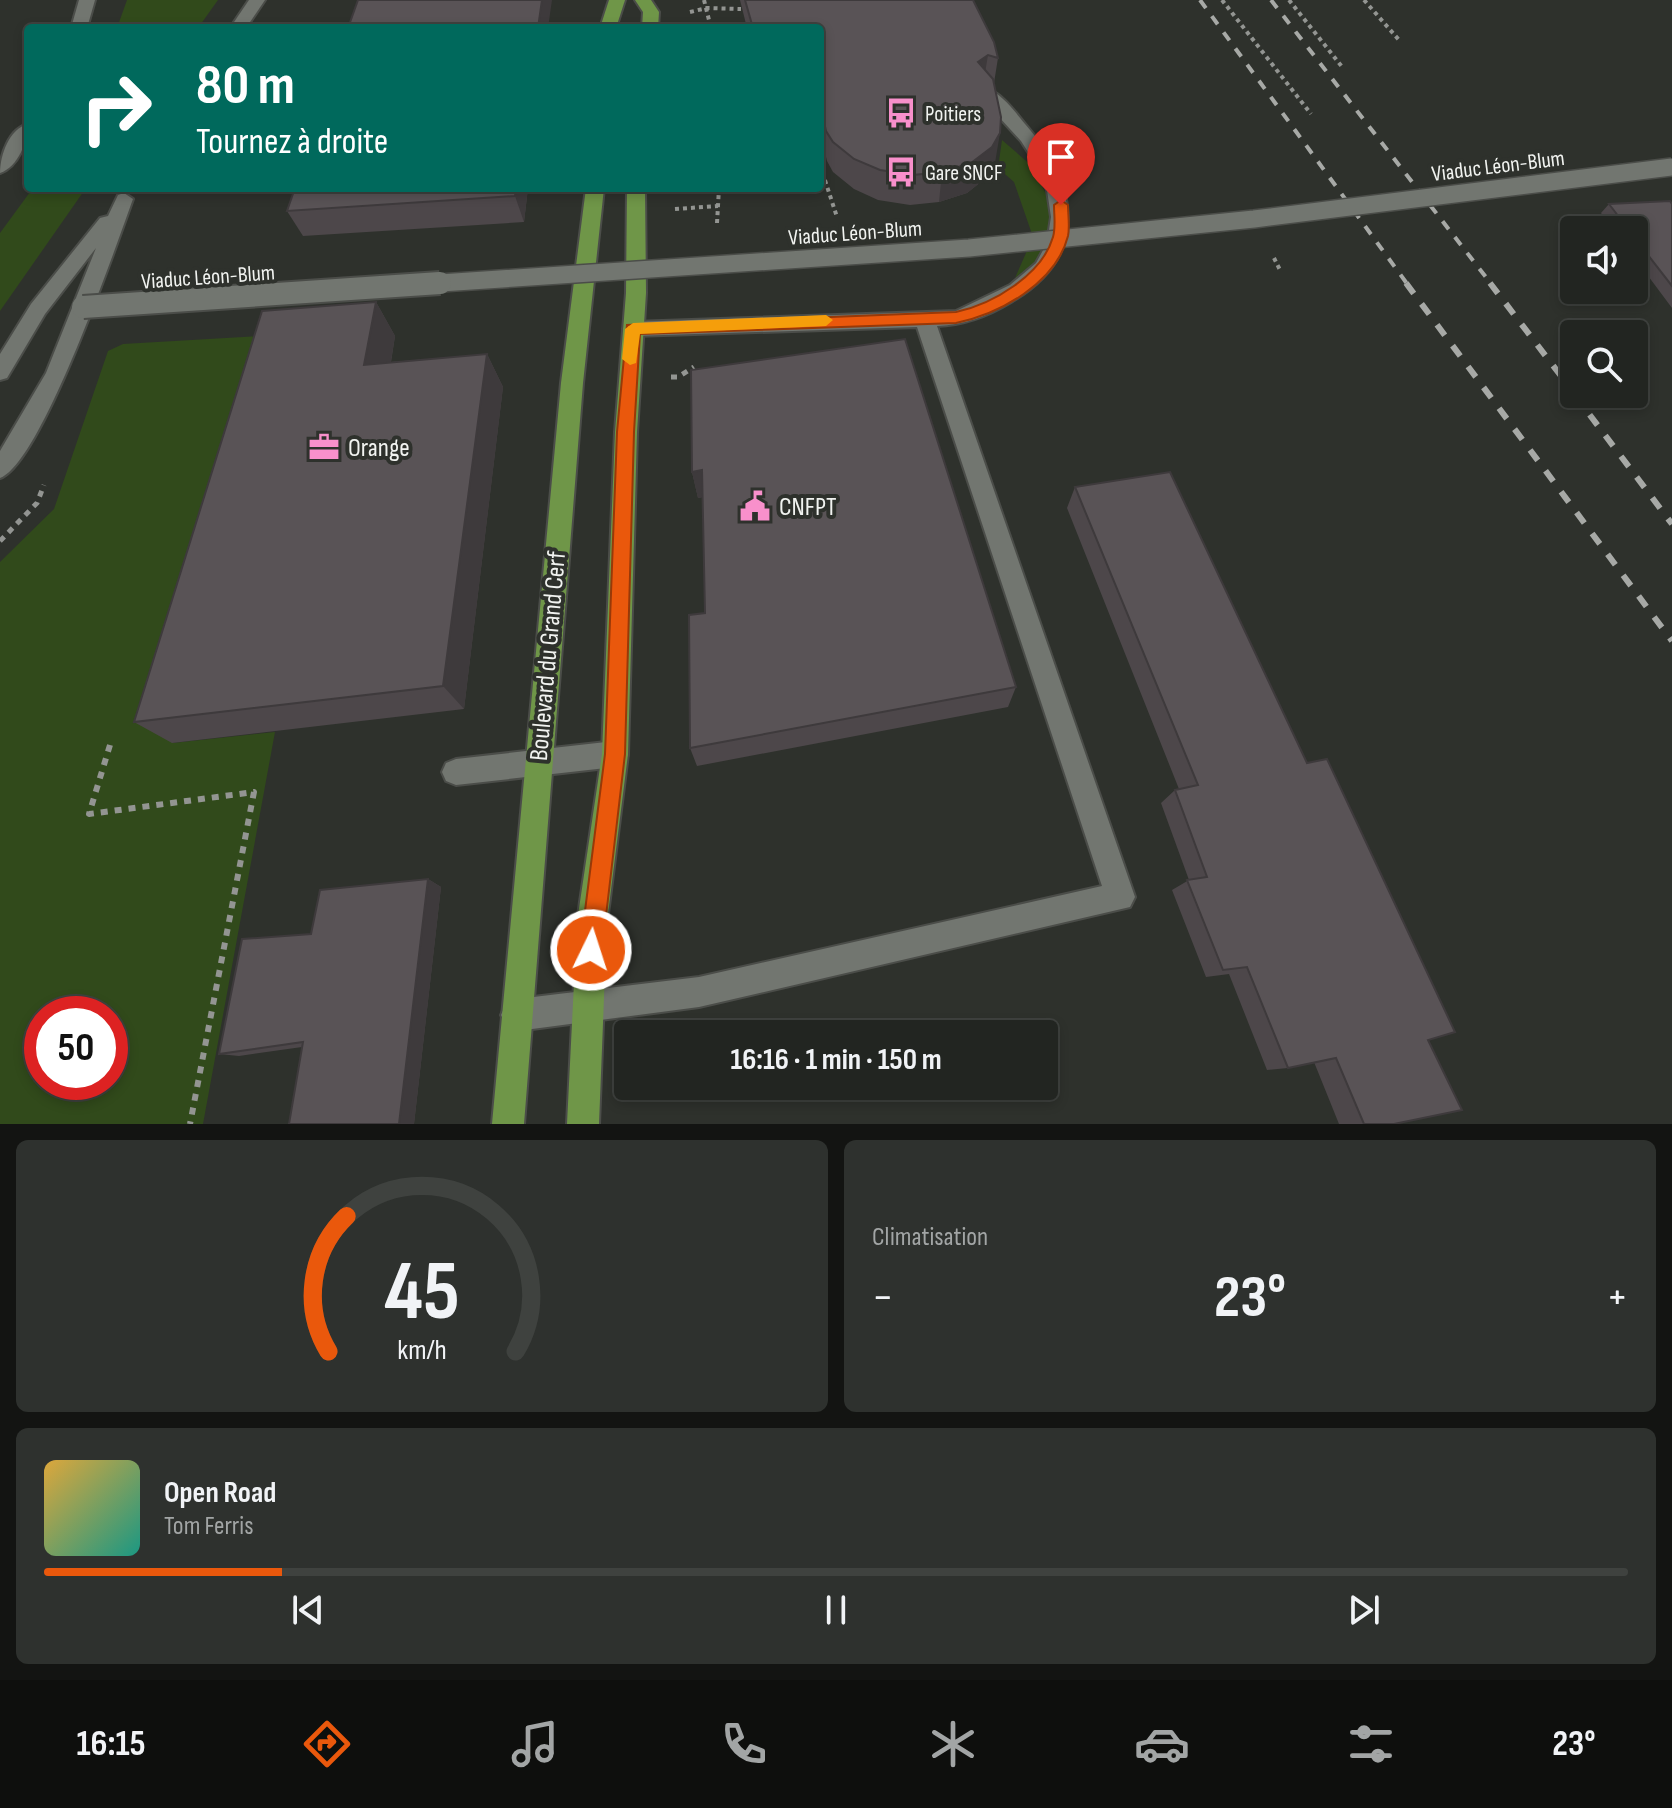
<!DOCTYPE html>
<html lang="fr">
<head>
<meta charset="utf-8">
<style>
	:root { --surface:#222521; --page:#2e312e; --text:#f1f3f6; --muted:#a2a5a5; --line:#3f423f; --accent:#ea580c }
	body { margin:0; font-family:"Sofia Sans Condensed",sans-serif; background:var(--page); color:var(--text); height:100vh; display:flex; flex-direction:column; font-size:30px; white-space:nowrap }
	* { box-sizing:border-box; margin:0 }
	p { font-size:26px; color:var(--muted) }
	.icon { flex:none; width:44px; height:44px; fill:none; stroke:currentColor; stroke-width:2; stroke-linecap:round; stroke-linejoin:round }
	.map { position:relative; height:1124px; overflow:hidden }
	.sheet { display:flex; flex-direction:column; gap:16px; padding:16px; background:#131412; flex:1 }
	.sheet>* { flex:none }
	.guide { position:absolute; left:24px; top:24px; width:800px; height:168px; border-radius:8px; box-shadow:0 4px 12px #0003,0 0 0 2px var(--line); background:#00695c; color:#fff; overflow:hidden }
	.buttons { position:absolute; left:1560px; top:216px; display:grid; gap:16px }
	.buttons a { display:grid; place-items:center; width:88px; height:88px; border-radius:8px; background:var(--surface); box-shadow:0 4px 12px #0003,0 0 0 2px var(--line); font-size:40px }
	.speed { position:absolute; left:24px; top:996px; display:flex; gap:16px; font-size:40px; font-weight:700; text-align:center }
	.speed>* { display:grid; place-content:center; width:104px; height:104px; border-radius:50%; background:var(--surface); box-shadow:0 4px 12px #0003,0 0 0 2px var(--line); line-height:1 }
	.speed .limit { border:12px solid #d22; background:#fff; color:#111 }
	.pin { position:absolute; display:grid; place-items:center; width:68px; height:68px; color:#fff; margin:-82px -34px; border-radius:50% 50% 50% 0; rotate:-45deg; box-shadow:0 0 8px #0007 }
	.pin .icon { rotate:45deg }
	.me { position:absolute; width:88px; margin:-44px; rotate:4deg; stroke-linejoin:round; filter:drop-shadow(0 0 6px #0008) }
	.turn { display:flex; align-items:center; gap:28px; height:168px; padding:0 40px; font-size:36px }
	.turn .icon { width:104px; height:104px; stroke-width:2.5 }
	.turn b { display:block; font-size:56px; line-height:68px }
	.big { font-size:60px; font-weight:700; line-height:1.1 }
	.sheet .tile { flex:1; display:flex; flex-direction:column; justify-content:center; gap:12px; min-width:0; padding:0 28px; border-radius:12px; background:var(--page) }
	.sheet .dial { align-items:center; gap:0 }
	.dial svg { height:208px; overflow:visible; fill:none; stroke:var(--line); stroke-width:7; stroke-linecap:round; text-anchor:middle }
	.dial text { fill:var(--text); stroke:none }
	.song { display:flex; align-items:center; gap:24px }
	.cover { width:96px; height:96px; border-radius:12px; background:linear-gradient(135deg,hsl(40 70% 55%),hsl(170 70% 35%)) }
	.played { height:8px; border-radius:4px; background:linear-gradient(90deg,var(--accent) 15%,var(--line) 15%) }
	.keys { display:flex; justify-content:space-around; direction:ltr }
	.heat { display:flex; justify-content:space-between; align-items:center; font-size:44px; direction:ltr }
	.sheet .tiles { flex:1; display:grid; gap:16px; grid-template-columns:1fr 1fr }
	.tile:last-child { grid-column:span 2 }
	.trip { position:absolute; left:614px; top:1020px; width:444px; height:80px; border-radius:8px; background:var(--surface); box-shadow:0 4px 12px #0003,0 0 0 2px var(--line); font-weight:700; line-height:80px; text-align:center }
	.menu { display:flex; height:128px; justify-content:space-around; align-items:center; background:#0e0f0d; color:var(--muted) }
	.menu .icon { width:56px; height:56px }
	.menu .current { color:var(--accent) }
	.menu b { font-size:36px; color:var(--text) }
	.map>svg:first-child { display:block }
	.green { fill:#314a1b; fill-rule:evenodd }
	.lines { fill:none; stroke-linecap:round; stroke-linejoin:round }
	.minor-casing { stroke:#4b4d49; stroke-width:4 }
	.major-casing { stroke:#4b4d49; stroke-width:4 }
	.path-far2 { stroke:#939592; stroke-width:4; stroke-dasharray:4 4; stroke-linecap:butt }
	.path-far1 { stroke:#939592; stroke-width:5; stroke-dasharray:6 6; stroke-linecap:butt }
	.path { stroke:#939592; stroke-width:6; stroke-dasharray:7 7; stroke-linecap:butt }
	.minor { fill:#727670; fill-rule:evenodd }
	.major { fill:#6f9648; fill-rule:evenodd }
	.rail-far1 { stroke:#a7a9a6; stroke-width:4; stroke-dasharray:10 10; stroke-linecap:butt }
	.rail { stroke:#a7a9a6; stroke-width:6; stroke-dasharray:13 13; stroke-linecap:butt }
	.minor-bridge-far1-casing { stroke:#4b4d49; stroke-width:20; stroke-linecap:butt }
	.minor-bridge-casing { stroke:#4b4d49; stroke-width:26; stroke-linecap:butt }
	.minor-bridge-far1 { stroke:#727670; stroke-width:17 }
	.minor-bridge { stroke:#727670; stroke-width:22 }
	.wall { fill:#4d474a }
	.shaded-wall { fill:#3e3a3c }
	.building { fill:#595356; stroke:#3e3a3c; stroke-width:2 }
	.route { fill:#ea580c; stroke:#983908; stroke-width:2 }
	.slow { fill:#f59e0b }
	.labels { text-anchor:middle; stroke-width:8; stroke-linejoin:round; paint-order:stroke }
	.far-poi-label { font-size:22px; fill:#f1f3f0; stroke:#2e312c; text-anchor:start }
	.far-street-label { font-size:22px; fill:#f1f3f0; stroke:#2e312c }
	.poi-label { font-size:26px; fill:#f1f3f0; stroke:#2e312c; text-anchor:start }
	.street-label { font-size:26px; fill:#f1f3f0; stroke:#2e312c }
</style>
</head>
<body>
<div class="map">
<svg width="1672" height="1124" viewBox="0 0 1672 1124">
	<rect width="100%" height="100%" fill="#2e312c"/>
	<!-- green -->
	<g class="green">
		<path d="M 127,0 L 218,0 L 198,28 L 117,28 Z"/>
		<path d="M 1002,140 L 1032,166 L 1047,196 L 1053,230 L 1043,256 L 1015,278 L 1033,237 L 1014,182 L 998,168 Z"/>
		<path d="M 33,188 L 86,188 L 0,311 L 0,233 Z"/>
		<path d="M 259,336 L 173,743 L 275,732 L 203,1124 L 0,1124 L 0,562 L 54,509 L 108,351 L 123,344 ZM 42,1014 L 110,1014 L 110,1082 L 42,1082 Z"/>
	</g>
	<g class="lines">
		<!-- minor casing -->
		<g class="minor-casing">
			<g id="minor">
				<path d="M 79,0 L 95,0 L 87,28 L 71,28 Z"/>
				<path d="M 249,0 L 265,0 L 246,28 L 230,28 Z"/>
				<path d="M 985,88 C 1001,92 1015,112 1025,124 C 1079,186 1090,256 1011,302 C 988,316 965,325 937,326 L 1135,897 L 1130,907 L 699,1007 L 517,1031 L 506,1026 L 501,1015 L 506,1004 L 517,999 L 699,977 L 1102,886 L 917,327 L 633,336 L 626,334 L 623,329 L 626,324 L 633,322 L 956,311 L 1010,285 L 1036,263 L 1047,243 L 1051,217 L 1047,190 L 1035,163 L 1021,141 L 977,93 Z"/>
				<path d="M 28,124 C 28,141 18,167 0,173 C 0,155 9,129 28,124 Z"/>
				<path d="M 124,193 L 133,199 C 116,246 41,464 0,478 L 0,451 L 46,373 L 96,248 L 45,314 L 7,378 L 0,380 L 0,354 L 31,304 L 100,218 L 108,216 L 118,195 Z"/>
				<path d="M 615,741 L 625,745 L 628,754 L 625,763 L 615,767 L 456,785 L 446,781 L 442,772 L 446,763 L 456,759 Z"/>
			</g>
		</g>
		<!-- major casing -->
		<g class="major-casing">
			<g id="major">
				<path d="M 609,0 L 625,0 L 616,28 L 600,28 Z"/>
				<path d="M 635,0 L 651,0 L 659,12 L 658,28 L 642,28 L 643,12 Z"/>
				<path d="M 586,188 L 604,188 L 583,383 L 524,1124 L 492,1124 L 561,383 Z"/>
				<path d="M 627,188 L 645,188 L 646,293 L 637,432 L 628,754 L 607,922 L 599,1124 L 567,1124 L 577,922 L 602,754 L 615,432 L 626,293 Z"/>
			</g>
		</g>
		<!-- path-far2 -->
		<g class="path-far2">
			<path d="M 704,0 L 711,28"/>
			<path d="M 1222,0 L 1311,114"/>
			<path d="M 1289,0 L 1343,68"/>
			<path d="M 1364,0 L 1399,40"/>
			<path d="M 690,12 L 707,8 L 741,9"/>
			<path d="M 820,165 L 837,217"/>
			<path d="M 675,209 L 718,206"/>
			<path d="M 717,223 L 719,188"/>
			<path d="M 1274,258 L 1281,272"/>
		</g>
		<!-- path-far1 -->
		<g class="path-far1">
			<path d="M 671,377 L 678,377 L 694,367"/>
			<path d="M 0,541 L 37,503 L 44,485"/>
		</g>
		<!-- path -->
		<path class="path" d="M 110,745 L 89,814 L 254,792 L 190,1124"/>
		<!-- minor -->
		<use href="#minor" class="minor"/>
		<!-- major -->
		<use href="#major" class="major"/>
		<!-- rail-far1 -->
		<g class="rail-far1">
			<path d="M 1200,0 L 1408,285"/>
			<path d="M 1271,0 L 1492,285"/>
		</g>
		<!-- rail -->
		<g class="rail">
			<path d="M 1406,283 L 1672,641"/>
			<path d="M 1490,283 L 1574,393"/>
			<path d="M 1574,394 L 1672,524"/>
		</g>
		<!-- minor-bridge-far1 casing -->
		<g class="minor-bridge-far1-casing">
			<path id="minor-bridge-far1" d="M 410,285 L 969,248 L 1254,219 L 1672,167"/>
		</g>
		<!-- minor-bridge casing -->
		<g class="minor-bridge-casing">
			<path id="minor-bridge" d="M 83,307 L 440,283"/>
		</g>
		<!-- minor-bridge-far1 -->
		<use href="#minor-bridge-far1" class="minor-bridge-far1"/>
		<!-- minor-bridge -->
		<use href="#minor-bridge" class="minor-bridge"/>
	</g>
	<!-- wall -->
	<g class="wall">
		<path d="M 740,0 L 973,0 L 998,58 L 994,83 L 995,163 L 987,177 L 967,193 L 939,202 L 910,205 L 878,200 L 854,189 L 833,172 L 827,161 L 820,132 L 820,28 L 747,28 Z"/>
		<path d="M 528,188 L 524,222 L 303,236 L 287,211 Z"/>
		<path d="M 1609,204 L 1672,204 L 1672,308 L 1634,257 L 1634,230 L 1613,230 L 1601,213 Z"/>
		<path d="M 376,302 L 395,336 L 391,362 L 487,354 L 503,387 L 464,709 L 172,743 L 134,722 Z"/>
		<path d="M 692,472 L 1016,687 L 1008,707 L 697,766 L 690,748 L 705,613 L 703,497 L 698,498 Z"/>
		<path d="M 1075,487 L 1428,1040 L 1394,1124 L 1339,1124 L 1314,1062 L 1288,1068 L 1267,1070 L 1229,974 L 1206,977 L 1172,890 L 1189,880 L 1161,803 L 1175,790 L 1179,789 L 1067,508 Z"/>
		<path d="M 428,879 L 441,887 L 414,1124 L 289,1124 L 302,1047 L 239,1056 L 219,1054 L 311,934 Z"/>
	</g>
	<!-- shaded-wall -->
	<g class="shaded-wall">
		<path d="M 542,0 L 552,0 L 548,28 L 538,28 Z"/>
		<path d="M 988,55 L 983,85 L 978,62 Z"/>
		<path d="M 1000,133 L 995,163 L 987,177 L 967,193 L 939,202 L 942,172 Z"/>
		<path d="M 516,188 L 528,188 L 524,222 L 515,196 Z"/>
		<path d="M 376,302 L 395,336 L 385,398 L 364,365 Z"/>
		<path d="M 487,354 L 503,387 L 464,709 L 443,686 Z"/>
		<path d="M 702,470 L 707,496 L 698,498 L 692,472 Z"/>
		<path d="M 428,879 L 441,887 L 414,1124 L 399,1124 Z"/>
	</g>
	<!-- building -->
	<g class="building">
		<path d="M 358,0 L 542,0 L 538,28 L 348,28 Z"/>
		<path d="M 745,0 L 973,0 L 994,42 L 998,58 L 988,55 L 978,62 L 993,79 L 1001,117 L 1000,133 L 992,147 L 971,163 L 942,172 L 913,175 L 880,170 L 854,159 L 833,142 L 826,131 L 820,104 L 820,28 L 753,28 Z"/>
		<path d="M 295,188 L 516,188 L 515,196 L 287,211 Z"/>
		<path d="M 1670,201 L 1672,204 L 1672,286 L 1634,237 L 1634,230 L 1629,230 L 1609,204 Z"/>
		<path d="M 376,302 L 364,365 L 487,354 L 443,686 L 134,722 L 262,311 Z"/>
		<path d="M 905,339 L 1016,687 L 690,748 L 689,615 L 705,613 L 702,470 L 692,472 L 691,370 Z"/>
		<path d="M 1170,472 L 1307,763 L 1327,759 L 1455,1032 L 1428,1040 L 1462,1110 L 1394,1124 L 1364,1124 L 1336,1058 L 1288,1068 L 1247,967 L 1223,970 L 1187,880 L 1207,877 L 1175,790 L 1198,785 L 1075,487 Z"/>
		<path d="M 428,879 L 399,1124 L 289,1124 L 303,1042 L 219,1054 L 242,939 L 311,934 L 320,890 Z"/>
	</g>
	<!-- route -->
	<path class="route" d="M 1061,200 L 1068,205 C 1068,215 1070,227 1068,236 C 1056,283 1000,314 956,323 L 640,334 L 634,432 L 625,754 L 602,950 L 599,958 L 591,962 L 583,958 L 580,950 L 605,754 L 617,432 L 627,325 L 956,312 C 993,304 1042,275 1053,237 C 1056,227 1054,215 1054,205 Z"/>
	<!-- slow -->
	<path class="slow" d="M 826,315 L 833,320 L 826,326 L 640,334 L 636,363 L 630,365 L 622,359 L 625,329 L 633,323 Z"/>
	<!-- icons -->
	<defs>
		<g id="bus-bare" transform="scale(2.4)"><path d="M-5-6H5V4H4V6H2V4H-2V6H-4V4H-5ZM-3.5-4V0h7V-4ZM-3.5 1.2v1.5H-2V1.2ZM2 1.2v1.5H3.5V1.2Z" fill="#f890cb" stroke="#2e312c" stroke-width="2.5" paint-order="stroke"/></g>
		<g id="office-bare" transform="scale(2.4)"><path d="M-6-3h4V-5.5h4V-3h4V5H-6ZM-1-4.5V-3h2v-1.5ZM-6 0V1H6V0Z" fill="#f890cb" stroke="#2e312c" stroke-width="2.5" paint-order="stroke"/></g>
		<g id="civic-bare" transform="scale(2.4)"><path d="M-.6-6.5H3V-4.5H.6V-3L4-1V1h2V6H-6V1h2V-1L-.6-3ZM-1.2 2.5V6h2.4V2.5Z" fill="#f890cb" stroke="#2e312c" stroke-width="2.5" paint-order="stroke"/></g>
	</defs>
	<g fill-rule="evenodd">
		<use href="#bus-bare" x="901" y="113"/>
		<use href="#bus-bare" x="901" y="172"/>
		<use href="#office-bare" x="324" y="447"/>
		<use href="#civic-bare" x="755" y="506"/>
	</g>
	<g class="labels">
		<!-- far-poi labels -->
		<g class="far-poi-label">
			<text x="925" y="121">Poitiers</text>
			<text x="925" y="180">Gare SNCF</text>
		</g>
		<!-- far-street labels -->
		<g class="far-street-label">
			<text transform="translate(1498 165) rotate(-7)" y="8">Viaduc Léon-Blum</text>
			<text transform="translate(855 232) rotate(-4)" y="8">Viaduc Léon-Blum</text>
			<text transform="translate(208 276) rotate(-4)" y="8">Viaduc Léon-Blum</text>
		</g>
		<!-- poi labels -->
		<g class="poi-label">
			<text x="348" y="456">Orange</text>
			<text x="779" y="515">CNFPT</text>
		</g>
		<!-- street labels -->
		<g class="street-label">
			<text transform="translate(547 656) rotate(-85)" y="9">Boulevard du Grand Cerf</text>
		</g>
	</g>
</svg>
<div class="buttons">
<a><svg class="icon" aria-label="sound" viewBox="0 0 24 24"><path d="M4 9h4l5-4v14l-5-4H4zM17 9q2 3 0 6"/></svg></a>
<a><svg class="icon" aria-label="search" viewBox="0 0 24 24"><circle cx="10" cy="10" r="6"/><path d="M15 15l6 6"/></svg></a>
</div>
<div class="speed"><div class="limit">50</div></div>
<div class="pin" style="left:1061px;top:205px;background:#d93025"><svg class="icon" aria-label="arrive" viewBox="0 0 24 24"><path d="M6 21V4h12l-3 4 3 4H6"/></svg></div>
<svg class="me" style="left:591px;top:950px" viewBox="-20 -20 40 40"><circle r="17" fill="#ea580c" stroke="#fff" stroke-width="3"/><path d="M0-11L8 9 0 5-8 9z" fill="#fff"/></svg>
<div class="trip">16:16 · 1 min · 150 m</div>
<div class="guide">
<div class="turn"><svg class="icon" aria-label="right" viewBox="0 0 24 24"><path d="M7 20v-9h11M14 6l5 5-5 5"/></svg><div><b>80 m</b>Tournez à droite</div></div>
</div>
</div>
<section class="sheet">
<div class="tiles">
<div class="tile dial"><svg viewBox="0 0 100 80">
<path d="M14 69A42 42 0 1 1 86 69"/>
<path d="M14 69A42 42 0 0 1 21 17" stroke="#ea580c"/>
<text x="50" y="56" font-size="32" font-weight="700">45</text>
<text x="50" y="72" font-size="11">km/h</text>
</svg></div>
<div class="tile"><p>Climatisation</p>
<div class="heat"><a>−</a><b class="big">23°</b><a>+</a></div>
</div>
<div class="tile">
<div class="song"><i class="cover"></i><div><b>Open Road</b><p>Tom Ferris</p></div></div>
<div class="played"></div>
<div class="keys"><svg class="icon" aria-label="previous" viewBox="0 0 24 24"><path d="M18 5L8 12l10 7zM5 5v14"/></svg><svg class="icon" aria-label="pause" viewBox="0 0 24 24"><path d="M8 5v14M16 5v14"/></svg><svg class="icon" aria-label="next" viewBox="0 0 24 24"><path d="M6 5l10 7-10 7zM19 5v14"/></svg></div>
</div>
</div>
</section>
<nav class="menu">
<b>16:15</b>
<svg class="icon current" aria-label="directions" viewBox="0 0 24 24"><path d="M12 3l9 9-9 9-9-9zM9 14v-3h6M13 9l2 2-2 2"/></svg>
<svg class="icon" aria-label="music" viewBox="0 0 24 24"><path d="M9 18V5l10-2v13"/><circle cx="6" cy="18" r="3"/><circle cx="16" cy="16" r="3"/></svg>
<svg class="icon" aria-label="phone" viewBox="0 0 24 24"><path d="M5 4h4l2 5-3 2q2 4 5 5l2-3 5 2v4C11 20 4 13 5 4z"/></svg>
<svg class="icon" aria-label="climate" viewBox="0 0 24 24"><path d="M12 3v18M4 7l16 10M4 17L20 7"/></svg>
<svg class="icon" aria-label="car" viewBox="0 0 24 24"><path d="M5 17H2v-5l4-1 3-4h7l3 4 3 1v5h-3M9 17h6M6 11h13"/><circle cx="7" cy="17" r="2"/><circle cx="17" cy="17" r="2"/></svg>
<svg class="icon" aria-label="filters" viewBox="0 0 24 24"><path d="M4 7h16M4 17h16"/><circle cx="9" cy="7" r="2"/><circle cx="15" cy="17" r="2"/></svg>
<b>23°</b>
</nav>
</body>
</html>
